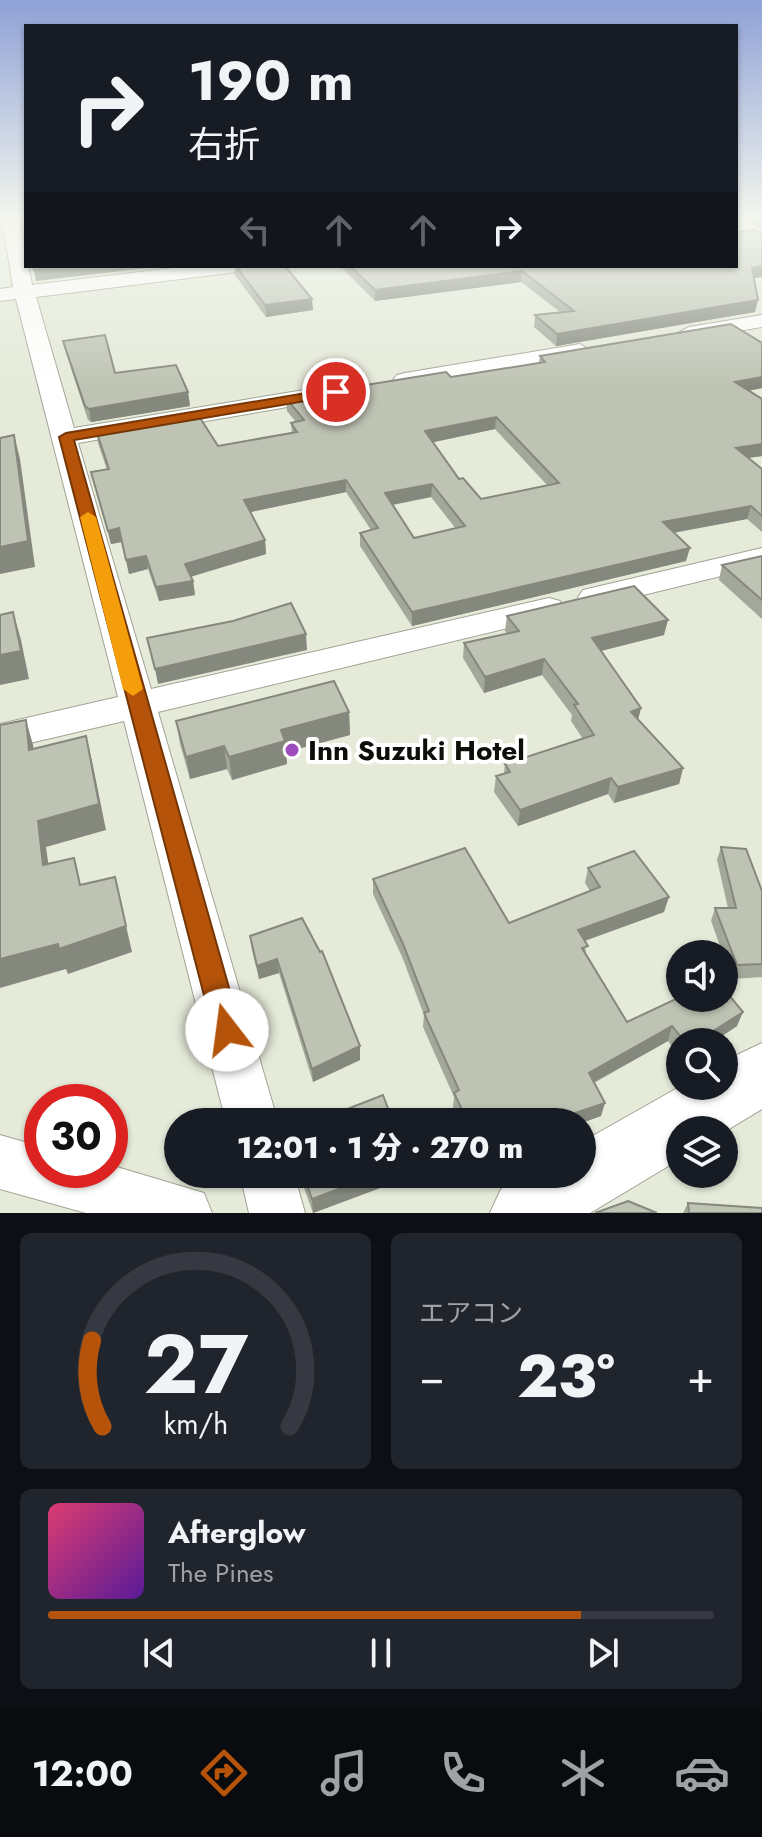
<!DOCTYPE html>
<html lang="ja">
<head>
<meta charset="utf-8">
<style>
	:root { --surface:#171b24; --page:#20242c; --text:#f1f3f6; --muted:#9ea1a6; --line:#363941; --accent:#b45309 }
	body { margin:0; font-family:Jost,"Noto Sans JP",sans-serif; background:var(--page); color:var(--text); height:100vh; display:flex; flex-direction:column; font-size:30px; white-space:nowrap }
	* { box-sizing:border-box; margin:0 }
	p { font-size:26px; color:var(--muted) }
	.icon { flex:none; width:44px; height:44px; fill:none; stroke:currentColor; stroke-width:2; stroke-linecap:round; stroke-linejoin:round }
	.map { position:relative; height:1213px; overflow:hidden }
	.sheet { display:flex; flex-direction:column; gap:20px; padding:20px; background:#0d0f14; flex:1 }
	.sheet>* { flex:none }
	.hud { position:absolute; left:24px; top:24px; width:714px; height:244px; border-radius:0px; box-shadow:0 2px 6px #0004; background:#171b24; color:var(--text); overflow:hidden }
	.tools { position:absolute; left:666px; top:940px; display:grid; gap:16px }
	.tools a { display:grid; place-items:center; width:72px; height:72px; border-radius:50%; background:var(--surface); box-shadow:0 2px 6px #0004; font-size:40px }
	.speed { position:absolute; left:24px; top:1084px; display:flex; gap:16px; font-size:40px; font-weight:700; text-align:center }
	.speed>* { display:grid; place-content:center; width:104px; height:104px; border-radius:50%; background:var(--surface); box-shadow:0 2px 6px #0004; line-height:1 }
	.speed .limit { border:12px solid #d22; background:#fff; color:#111 }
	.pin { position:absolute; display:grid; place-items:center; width:68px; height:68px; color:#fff; margin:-34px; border:4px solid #fff; border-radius:50%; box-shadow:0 2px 8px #0007 }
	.me { position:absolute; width:88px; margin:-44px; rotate:345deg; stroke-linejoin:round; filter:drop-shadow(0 0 6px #0008) }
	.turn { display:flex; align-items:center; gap:28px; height:168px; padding:0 32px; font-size:36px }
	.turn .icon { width:104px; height:104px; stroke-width:2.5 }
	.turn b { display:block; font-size:56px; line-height:68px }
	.lanes { display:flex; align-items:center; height:76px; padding:0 32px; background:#0003; justify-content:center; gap:40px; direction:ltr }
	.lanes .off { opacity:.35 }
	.big { font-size:60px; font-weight:800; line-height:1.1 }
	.sheet .tile { flex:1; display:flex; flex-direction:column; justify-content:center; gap:12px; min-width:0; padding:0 28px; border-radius:12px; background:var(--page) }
	.sheet .dial { align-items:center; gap:0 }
	.dial svg { height:208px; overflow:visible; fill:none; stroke:var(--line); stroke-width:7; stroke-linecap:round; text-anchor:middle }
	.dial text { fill:var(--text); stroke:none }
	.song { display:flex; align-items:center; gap:24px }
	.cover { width:96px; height:96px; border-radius:12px; background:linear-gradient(135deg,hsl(340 70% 55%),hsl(270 70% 35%)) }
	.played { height:8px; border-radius:4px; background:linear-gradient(90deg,var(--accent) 80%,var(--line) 80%) }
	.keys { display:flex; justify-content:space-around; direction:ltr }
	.heat { display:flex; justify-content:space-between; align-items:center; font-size:44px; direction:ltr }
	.sheet .tiles { flex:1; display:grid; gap:20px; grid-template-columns:1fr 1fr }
	.tile:last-child { grid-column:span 2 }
	.trip { position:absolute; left:164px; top:1108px; width:432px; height:80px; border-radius:40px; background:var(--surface); box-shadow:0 2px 6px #0004; font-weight:800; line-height:80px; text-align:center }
	.tab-bar { display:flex; height:128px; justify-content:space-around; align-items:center; background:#090b0e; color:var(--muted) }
	.tab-bar .icon { width:56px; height:56px }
	.tab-bar .selected { color:var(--accent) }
	.tab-bar b { font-size:36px; color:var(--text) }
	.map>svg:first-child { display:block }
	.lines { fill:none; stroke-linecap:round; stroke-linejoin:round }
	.minor-casing { stroke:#9fa494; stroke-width:2 }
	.tertiary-casing { stroke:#9fa494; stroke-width:2 }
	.minor { fill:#fff; fill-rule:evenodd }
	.tertiary { fill:#fff; fill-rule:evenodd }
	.wall { fill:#a3a89a; fill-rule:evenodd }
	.shaded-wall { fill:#85887d }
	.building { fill:#bec3b3; stroke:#85887d; stroke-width:2; fill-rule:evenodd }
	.route { fill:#b45309; stroke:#753606; stroke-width:2 }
	.slow { fill:#f59e0b }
	.poi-dot { fill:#9d4dbd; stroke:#fff; stroke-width:3 }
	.labels { text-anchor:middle; stroke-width:8; stroke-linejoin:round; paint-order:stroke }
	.poi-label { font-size:28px; font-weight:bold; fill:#0d0e09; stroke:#fff; text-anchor:start }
</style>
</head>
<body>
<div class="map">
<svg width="762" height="1213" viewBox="0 0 762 1213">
	<rect width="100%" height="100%" fill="#e5ead9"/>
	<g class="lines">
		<!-- minor casing -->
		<g class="minor-casing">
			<g id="minor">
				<path d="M 2,218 L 19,218 L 32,285 L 190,266 L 246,266 L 237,272 L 36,297 L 74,428 L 328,386 L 336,388 L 340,393 L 336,398 L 328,400 L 78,443 L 151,689 L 549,598 L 560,601 L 565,608 L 560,615 L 549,618 L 158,712 L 278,1122 L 226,1122 L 124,721 L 0,750 L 0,724 L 118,697 L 16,299 L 0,301 L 0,289 L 13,287 Z"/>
				<path d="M 736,218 L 742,218 L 762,230 L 762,242 L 736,229 Z"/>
				<path d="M 762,315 L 762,327 L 689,339 L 678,333 L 689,327 Z"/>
				<path d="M 580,344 L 591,351 L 588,356 L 405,387 L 397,385 L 393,380 L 397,375 L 405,373 Z"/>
				<path d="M 762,548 L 762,566 L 594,607 L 583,604 L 578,597 L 583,590 Z"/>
				<path d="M 0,1135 L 42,1147 L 42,1170 L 110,1170 L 110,1165 L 204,1193 L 212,1213 L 86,1213 L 0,1189 Z"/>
				<path d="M 240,1174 L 294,1174 L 305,1213 L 249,1213 Z"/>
			</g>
		</g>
		<!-- tertiary casing -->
		<g class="tertiary-casing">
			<path id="tertiary" d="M 762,1043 L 762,1109 L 724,1132 L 680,1130 L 680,1159 L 590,1213 L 490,1213 L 501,1189 L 526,1174 L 582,1174 L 582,1142 L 681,1086 L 724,1086 L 724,1061 Z"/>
		</g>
		<!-- minor -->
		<use href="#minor" class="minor"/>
		<!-- tertiary -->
		<use href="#tertiary" class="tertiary"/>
	</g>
	<!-- wall -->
	<g class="wall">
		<path d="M 745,218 L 762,218 L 762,228 Z"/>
		<path d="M 235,266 L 285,266 L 313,310 L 266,317 L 235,275 Z"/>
		<path d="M 340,266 L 736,266 L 754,278 L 755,312 L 556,346 L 534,327 L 535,315 L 560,312 L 521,282 L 375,301 Z"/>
		<path d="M 63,341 L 115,373 L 188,392 L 190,406 L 91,422 L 88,420 L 66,353 Z"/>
		<path d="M 762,343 L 762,388 L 749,391 L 762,399 L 762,456 L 748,458 L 762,469 L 762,532 L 747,519 L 674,533 L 686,561 L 412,626 L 360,546 L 360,533 L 371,530 L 346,492 L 250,512 L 265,540 L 266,554 L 191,576 L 193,581 L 195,595 L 159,601 L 148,569 L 129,574 L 122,542 L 111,544 L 91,472 L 107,470 L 98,443 L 96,430 L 218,446 L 292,433 L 291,423 L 296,422 L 287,411 L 286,398 L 451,377 L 539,363 L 540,356 ZM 495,429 L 547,485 L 481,499 L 459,479 L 433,442 ZM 431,497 L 456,529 L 414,538 L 393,505 Z"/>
		<path d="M 762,556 L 762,619 L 719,580 L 722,565 Z"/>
		<path d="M 507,616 L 664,635 L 600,651 L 641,708 L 638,719 L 683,768 L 679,784 L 614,803 L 608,794 L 518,826 L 494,792 L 496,776 L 504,774 L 505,764 L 583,739 L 571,721 L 572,715 L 542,675 L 484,693 L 463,658 L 464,643 L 507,634 L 505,631 Z"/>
		<path d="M 349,712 L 350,735 L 286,752 L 287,764 L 232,780 L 227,769 L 190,779 L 180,744 L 176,721 Z"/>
		<path d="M 721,847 L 762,891 L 762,977 L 732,979 L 724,958 L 724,954 L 723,954 L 711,921 L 715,908 L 728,908 L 717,860 Z"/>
		<path d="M 588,868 L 664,912 L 585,941 L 586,954 L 627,1022 L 737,1026 L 713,1042 L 680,1042 L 680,1056 L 668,1041 L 594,1083 L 601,1116 L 582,1122 L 460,1122 L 453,1107 L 454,1097 L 423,1027 L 424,1015 L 403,959 L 373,894 L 373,879 L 509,923 L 590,891 L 585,883 Z"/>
		<path d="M 302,918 L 360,1046 L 360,1060 L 313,1082 L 279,973 L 259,979 L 252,950 L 250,936 Z"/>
		<path d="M 299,1174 L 407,1174 L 407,1178 L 313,1213 Z"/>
		<path d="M 688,1203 L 762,1213 L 683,1213 Z"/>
	</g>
	<!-- shaded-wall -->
	<g class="shaded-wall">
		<path d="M 72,266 L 165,266 L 36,281 L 34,270 Z"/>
		<path d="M 762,266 L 762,277 L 750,279 L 752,268 Z"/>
		<path d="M 522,271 L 521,282 L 375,301 L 375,290 Z"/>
		<path d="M 312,299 L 313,310 L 266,317 L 265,305 Z"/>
		<path d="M 758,300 L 755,312 L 556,346 L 557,334 Z"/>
		<path d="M 762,377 L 762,388 L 732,394 L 735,382 Z"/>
		<path d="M 188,392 L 190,406 L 91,422 L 89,409 Z"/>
		<path d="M 496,417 L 495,429 L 425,444 L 425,431 Z"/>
		<path d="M 14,435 L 20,459 L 35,567 L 0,574 L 0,547 Z"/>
		<path d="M 762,444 L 762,456 L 733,460 L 736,448 Z"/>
		<path d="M 346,480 L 346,492 L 246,513 L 244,500 Z"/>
		<path d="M 432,484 L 431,497 L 385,506 L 385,493 Z"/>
		<path d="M 751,506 L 747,519 L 660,535 L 663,522 Z"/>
		<path d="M 119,528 L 122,542 L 111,544 L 108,531 Z"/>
		<path d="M 265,540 L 266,554 L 187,578 L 185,564 Z"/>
		<path d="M 690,548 L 686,561 L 412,626 L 412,612 Z"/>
		<path d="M 146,556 L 148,569 L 129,574 L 126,560 Z"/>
		<path d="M 193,581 L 195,595 L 159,601 L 156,587 Z"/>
		<path d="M 13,612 L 21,640 L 29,679 L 0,685 L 0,655 Z"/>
		<path d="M 668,620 L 664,635 L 589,654 L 592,638 Z"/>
		<path d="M 306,634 L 307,650 L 158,684 L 155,669 Z"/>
		<path d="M 544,659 L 542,675 L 484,693 L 485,677 Z"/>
		<path d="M 641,708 L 637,724 L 631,712 Z"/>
		<path d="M 349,712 L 350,735 L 286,752 L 287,764 L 232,780 L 229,757 L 281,730 Z"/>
		<path d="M 26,720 L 33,745 L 37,775 L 29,750 Z"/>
		<path d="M 86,736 L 92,761 L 106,830 L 46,847 L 52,890 L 43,865 L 38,821 Z"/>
		<path d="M 224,746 L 227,769 L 190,779 L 186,757 Z"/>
		<path d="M 683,768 L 679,784 L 614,803 L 618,787 Z"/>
		<path d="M 611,778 L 608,794 L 518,826 L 520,810 Z"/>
		<path d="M 115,877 L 132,952 L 68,974 L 66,969 L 0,988 L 0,959 Z"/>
		<path d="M 669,897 L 664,912 L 575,944 L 578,930 Z"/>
		<path d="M 277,959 L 279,973 L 259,979 L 257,966 Z"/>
		<path d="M 743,1012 L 737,1026 L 713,1042 L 696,1042 Z"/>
		<path d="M 672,1026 L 668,1041 L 585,1087 L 589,1073 Z"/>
		<path d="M 360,1046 L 360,1060 L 313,1082 L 312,1069 Z"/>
		<path d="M 605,1103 L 601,1116 L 582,1123 L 548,1122 Z"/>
		<path d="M 546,1116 L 544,1122 L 530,1122 Z"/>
		<path d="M 379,1174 L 407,1174 L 407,1178 L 313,1213 L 312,1199 Z"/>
	</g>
	<!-- building -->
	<g class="building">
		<path d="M 753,230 L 762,233 L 762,266 L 752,268 L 758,300 L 557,334 L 535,315 L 574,311 L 522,271 L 375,290 L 350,266 L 736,266 L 736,232 Z"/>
		<path d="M 33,266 L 72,266 L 34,270 Z"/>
		<path d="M 236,266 L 285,266 L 312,299 L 265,305 Z"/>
		<path d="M 731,324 L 762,343 L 762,377 L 735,382 L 762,399 L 762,444 L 736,448 L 762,469 L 762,516 L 751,506 L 663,522 L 690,548 L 412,612 L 360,533 L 378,528 L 346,480 L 244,500 L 265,540 L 185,564 L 193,581 L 156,587 L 146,556 L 126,560 L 119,528 L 108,531 L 91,472 L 109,469 L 96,430 L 197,413 L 218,446 L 297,432 L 291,423 L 304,420 L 286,398 L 446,372 L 451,377 L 545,362 L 540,356 ZM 496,417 L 559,483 L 481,499 L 463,478 L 459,479 L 425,431 ZM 432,484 L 465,526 L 414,538 L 385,493 Z"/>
		<path d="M 105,335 L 115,373 L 176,365 L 188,392 L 89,409 L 85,406 L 63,341 Z"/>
		<path d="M 14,435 L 28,541 L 0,547 L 0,438 Z"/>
		<path d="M 762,556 L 762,600 L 722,565 Z"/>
		<path d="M 634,586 L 668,620 L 592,638 L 641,708 L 631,712 L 683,768 L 618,787 L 611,778 L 520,810 L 496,776 L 510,772 L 505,764 L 594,735 L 574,705 L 578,704 L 544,659 L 485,677 L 464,643 L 519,631 L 507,616 Z"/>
		<path d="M 291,603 L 306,634 L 155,669 L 147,638 L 233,621 Z"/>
		<path d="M 13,612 L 21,651 L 0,655 L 0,615 Z"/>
		<path d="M 334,681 L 349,712 L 281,730 L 285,741 L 229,757 L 224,746 L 186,757 L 176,721 Z"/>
		<path d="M 26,720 L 29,750 L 86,736 L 99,804 L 38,821 L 43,865 L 74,858 L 80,885 L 115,877 L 126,926 L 59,949 L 58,944 L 0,959 L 0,725 Z"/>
		<path d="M 721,847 L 746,849 L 762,891 L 762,964 L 737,965 L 715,908 L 736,908 Z"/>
		<path d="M 465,848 L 509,923 L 600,887 L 588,868 L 634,851 L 669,897 L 578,930 L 588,946 L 582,948 L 627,1022 L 680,997 L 680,998 L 724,998 L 724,989 L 743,1012 L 696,1042 L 685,1042 L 672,1026 L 589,1073 L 605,1103 L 548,1122 L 546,1116 L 530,1122 L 468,1122 L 454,1093 L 459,1090 L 424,1013 L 429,1011 L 403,944 L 373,879 Z"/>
		<path d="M 302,918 L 320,952 L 322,951 L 360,1046 L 312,1069 L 277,959 L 257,966 L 250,936 Z"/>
		<path d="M 383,1095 L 393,1122 L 314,1122 Z"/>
		<path d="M 303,1174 L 379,1174 L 312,1199 Z"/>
		<path d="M 628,1201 L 657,1213 L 595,1213 Z"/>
		<path d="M 688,1203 L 762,1208 L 762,1213 L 689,1213 Z"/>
	</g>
	<!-- sky -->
	<linearGradient id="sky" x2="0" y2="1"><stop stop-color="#8fa1d6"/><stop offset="0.56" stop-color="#f3f6ee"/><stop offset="1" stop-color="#f3f6ee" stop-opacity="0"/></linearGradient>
	<rect width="762" height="388" fill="url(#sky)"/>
	<!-- route -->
	<path class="route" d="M 336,388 L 341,389 L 341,395 L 74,440 L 241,1030 L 237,1039 L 227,1043 L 217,1039 L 213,1030 L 59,437 L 66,433 Z"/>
	<!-- slow -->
	<path class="slow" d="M 88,512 L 96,517 L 143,689 L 133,696 L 123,689 L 80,517 Z"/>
	<!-- markers -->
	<circle class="poi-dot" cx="292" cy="750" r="8"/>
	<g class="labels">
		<!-- poi labels -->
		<g class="poi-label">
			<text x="308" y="760">Inn Suzuki Hotel</text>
		</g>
	</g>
</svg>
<div class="tools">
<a><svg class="icon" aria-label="sound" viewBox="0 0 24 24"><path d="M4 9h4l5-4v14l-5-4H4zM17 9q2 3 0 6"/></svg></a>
<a><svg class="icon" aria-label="search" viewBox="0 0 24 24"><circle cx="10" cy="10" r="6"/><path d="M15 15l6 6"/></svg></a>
<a><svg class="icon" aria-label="layers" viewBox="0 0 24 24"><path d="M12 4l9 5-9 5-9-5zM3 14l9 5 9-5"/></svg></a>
</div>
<div class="speed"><div class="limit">30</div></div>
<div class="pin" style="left:336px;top:392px;background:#d93025"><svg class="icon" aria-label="arrive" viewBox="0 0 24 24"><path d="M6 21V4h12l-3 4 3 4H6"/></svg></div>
<svg class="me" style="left:227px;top:1030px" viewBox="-20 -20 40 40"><circle r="19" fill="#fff"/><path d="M0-13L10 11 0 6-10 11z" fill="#b45309"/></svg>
<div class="trip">12:01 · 1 分 · 270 m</div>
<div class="hud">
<div class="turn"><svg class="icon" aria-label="right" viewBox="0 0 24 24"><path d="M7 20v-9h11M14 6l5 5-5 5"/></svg><div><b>190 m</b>右折</div></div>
<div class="lanes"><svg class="icon off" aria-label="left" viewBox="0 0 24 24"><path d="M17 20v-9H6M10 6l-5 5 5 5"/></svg><svg class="icon off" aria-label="ahead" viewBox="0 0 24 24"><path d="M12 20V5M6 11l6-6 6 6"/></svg><svg class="icon off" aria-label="ahead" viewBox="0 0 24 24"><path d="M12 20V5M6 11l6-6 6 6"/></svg><svg class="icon" aria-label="right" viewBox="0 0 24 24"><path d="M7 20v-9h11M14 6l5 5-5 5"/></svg></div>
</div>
</div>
<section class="sheet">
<div class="tiles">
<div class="tile dial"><svg viewBox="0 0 100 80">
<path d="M14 69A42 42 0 1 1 86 69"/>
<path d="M14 69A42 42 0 0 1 10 36" stroke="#b45309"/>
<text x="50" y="56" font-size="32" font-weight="700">27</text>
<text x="50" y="72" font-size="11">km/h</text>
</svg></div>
<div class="tile"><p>エアコン</p>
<div class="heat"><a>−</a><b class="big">23°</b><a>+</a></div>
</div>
<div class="tile">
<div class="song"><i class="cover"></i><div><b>Afterglow</b><p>The Pines</p></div></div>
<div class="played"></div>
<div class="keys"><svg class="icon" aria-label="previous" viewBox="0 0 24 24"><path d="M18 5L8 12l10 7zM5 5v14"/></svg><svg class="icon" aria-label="pause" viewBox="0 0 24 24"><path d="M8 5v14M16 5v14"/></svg><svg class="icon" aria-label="next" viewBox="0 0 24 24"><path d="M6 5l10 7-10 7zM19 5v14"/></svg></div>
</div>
</div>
</section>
<nav class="tab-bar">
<b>12:00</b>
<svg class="icon selected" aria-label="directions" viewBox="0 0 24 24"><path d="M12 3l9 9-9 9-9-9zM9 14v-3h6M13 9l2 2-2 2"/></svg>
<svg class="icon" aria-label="music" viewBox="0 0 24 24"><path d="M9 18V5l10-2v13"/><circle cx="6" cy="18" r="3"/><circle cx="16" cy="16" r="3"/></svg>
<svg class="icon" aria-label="phone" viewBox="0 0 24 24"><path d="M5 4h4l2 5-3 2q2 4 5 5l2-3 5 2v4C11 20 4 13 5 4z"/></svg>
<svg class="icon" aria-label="climate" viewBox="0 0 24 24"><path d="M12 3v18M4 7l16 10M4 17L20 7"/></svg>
<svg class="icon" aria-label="car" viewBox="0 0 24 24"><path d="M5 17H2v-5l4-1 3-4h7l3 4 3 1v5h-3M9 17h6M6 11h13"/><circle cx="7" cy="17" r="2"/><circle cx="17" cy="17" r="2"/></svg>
</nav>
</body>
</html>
